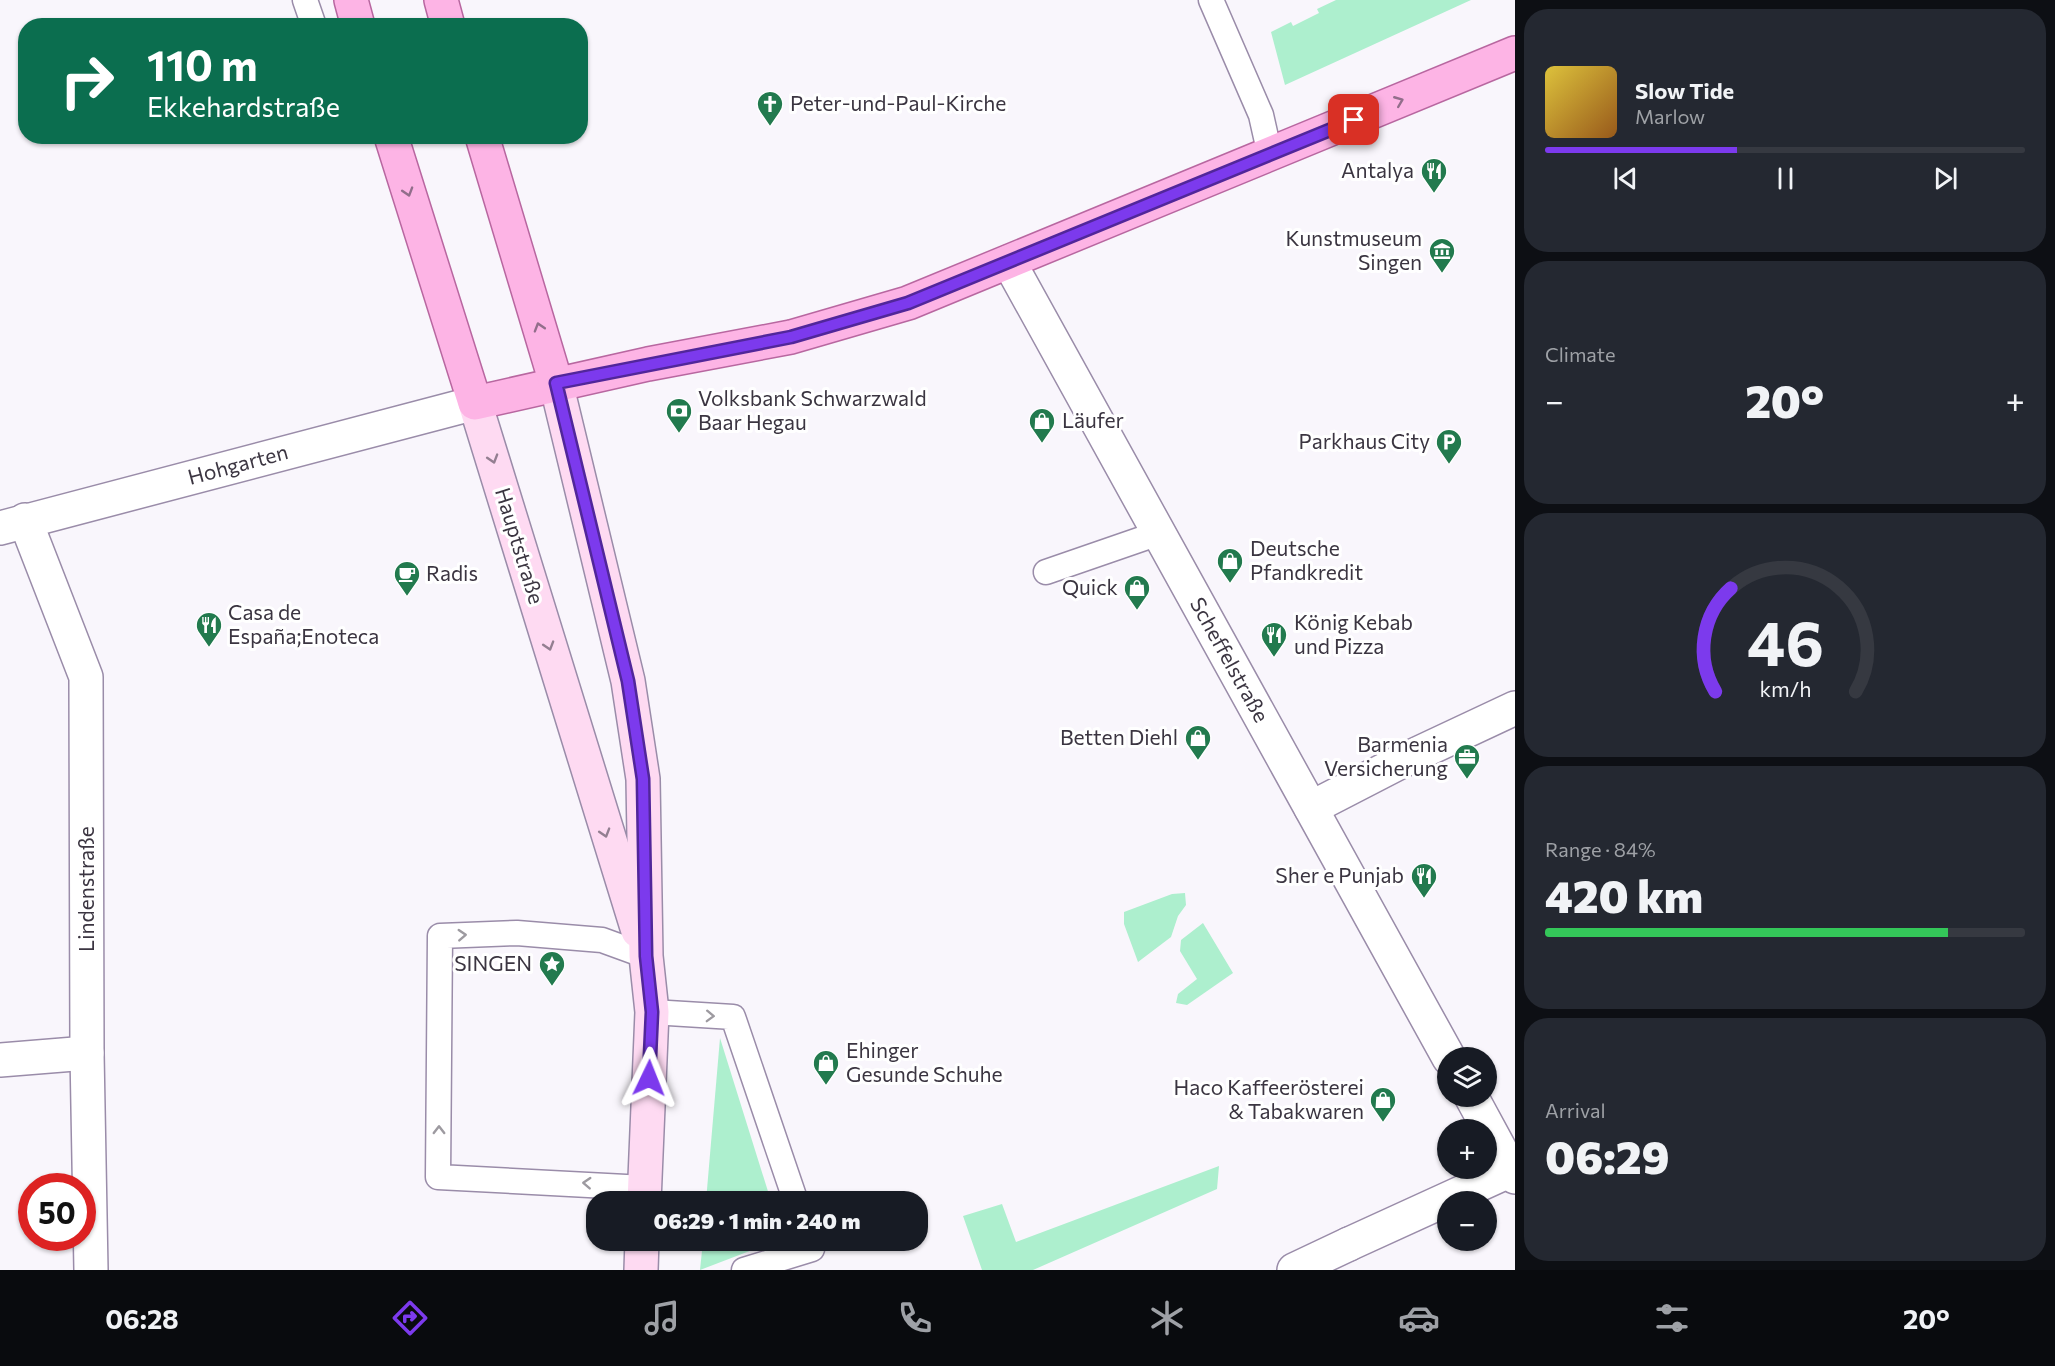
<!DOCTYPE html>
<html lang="en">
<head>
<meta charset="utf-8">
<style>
	:root { --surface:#171b24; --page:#242831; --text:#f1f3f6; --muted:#9ea1a6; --line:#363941; --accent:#7c3aed }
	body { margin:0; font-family:Commissioner,sans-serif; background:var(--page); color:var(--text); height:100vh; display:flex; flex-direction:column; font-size:22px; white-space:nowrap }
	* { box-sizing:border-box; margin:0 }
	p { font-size:20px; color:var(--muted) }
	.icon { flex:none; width:33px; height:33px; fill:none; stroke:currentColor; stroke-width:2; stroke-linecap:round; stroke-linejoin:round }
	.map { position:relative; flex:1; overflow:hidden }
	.side { display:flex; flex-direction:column; gap:9px; padding:9px; background:#0d0f14; width:540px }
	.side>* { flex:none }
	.guide { position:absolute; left:18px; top:18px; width:570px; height:126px; border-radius:24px; box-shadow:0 2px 4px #0004; background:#0b6e4f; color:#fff; overflow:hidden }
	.controls { position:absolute; left:1437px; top:1047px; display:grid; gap:12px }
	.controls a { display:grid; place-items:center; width:60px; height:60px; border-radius:50%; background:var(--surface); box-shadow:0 2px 4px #0004; font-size:30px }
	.speed { position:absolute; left:18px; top:1173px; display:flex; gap:12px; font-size:30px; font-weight:700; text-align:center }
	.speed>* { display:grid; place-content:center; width:78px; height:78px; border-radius:50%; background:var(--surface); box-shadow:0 2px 4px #0004; line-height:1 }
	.speed .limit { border:9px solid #d22; background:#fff; color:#111 }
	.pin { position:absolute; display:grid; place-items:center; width:51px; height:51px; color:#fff; margin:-26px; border-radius:12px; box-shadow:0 3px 9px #0006 }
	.me { position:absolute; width:66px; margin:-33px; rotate:2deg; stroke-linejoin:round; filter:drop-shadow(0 0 4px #0008) }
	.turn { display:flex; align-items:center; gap:21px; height:126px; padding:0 30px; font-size:27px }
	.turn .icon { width:78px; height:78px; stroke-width:2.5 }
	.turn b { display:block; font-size:42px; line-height:51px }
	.big { font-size:45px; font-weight:800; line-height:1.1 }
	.side .tile { flex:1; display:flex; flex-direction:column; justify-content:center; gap:9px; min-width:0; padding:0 21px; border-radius:24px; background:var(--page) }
	.side .dial { align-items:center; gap:0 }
	.dial svg { height:156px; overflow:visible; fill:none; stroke:var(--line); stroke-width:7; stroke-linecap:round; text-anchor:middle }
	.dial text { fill:var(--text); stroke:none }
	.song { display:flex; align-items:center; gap:18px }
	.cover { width:72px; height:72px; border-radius:9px; background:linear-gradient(135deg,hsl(50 70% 55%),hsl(30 70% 35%)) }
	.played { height:6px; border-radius:3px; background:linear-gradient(90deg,var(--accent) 40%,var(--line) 40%) }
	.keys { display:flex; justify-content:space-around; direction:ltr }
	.heat { display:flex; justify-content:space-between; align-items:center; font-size:33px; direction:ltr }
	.charge { height:9px; border-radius:4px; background:linear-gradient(90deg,#34c759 84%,var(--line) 0) }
	.trip { position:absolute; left:586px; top:1191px; width:342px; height:60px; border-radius:24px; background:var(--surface); box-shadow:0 2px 4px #0004; font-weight:800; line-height:60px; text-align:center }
	.tab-bar { display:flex; height:96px; justify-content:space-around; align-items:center; background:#090b0e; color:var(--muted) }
	.tab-bar .icon { width:42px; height:42px }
	.tab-bar .selected { color:var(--accent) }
	.tab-bar b { font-size:27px; color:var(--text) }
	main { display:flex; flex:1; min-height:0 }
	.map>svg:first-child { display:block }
	.green { fill:#adefce }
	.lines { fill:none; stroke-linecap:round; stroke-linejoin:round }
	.service-casing { stroke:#9a8ca9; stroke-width:27 }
	.pedestrian-casing { stroke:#9a8ca9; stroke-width:36 }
	.minor-casing { stroke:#9a8ca9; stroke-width:36 }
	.secondary-casing { stroke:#9a8ca9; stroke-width:36 }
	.primary-casing { stroke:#b867a0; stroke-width:36 }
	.service { stroke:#fff; stroke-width:24 }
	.pedestrian { stroke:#fff; stroke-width:33 }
	.minor { stroke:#fff; stroke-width:33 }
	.secondary { stroke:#fedaf2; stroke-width:33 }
	.primary { stroke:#fdb4e5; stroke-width:33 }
	.oneway { stroke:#926e8b }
	.oneway2 { stroke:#937f91 }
	.oneway3 { stroke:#9d9aa0 }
	.route-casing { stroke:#51269a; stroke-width:15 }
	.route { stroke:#7c3aed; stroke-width:10 }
	.labels { text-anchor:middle; stroke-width:6; stroke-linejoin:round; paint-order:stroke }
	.poi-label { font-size:21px; fill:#3b3541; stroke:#fff; text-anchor:end }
	.street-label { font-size:21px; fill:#3b3541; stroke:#fff }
</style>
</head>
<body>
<main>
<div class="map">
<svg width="1515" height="1270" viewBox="0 0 1515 1270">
	<rect width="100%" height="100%" fill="#f9f6fc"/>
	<!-- green -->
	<g class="green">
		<path d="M 1336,0 L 1471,0 L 1285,85 L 1271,32 L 1291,22 L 1293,26 L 1319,13 L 1317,9 Z"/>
		<path d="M 1185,893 L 1186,905 L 1178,916 L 1171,937 L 1138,962 L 1124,924 L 1124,912 L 1172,894 Z"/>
		<path d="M 1203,923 L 1233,973 L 1187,1005 L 1176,1003 L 1178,994 L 1197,979 L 1180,951 L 1181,940 Z"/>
		<path d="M 720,1038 L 771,1201 L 706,1201 Z"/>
		<path d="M 1219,1166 L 1217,1189 L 1033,1270 L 982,1270 L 963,1216 L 1002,1204 L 1016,1242 Z"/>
		<path d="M 703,1241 L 703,1240 L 776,1241 L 700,1270 Z"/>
	</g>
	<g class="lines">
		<!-- service casing -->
		<g class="service-casing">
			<g id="service">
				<path d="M 305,0 L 314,26"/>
				<path d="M 1211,0 L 1261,115 L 1270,155"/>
				<path d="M 1046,572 L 1159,533"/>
				<path d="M 652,1012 L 733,1017 L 796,1202"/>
				<path d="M 645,1188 L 438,1177 L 440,936 L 517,933 L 602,940 L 646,956"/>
				<path d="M 744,1270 L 812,1249 L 809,1240"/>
			</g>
		</g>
		<!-- pedestrian casing -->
		<g class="pedestrian-casing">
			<g id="pedestrian">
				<path d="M 1009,262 L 1449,1058"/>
				<path d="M 1311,808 L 1402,761"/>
				<path d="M 1471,1096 L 1515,1177"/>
				<path d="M 1349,1244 L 1511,1170"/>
			</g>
		</g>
		<!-- minor casing -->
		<g class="minor-casing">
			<g id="minor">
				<path d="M 25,520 L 86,677 L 87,1053 L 91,1270"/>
				<path d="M 0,528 L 475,403"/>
				<path d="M 1402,761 L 1515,708"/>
				<path d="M 0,1060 L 87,1053"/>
				<path d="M 1294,1270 L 1349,1244"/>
			</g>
		</g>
		<!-- secondary casing -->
		<g class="secondary-casing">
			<g id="secondary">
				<path d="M 556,383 L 628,681 L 643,779 L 646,956 L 652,1012 L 644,1202"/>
				<path d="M 475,403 L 638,931"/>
				<path d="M 641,1270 L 642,1240"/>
			</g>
		</g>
		<!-- primary casing -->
		<g class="primary-casing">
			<g id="primary">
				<path d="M 351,0 L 358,26"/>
				<path d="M 441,0 L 448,26"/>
				<path d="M 391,136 L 475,403 L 648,364 L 791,337 L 908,303 L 1515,53"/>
				<path d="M 482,136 L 556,383"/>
			</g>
		</g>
		<!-- service -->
		<use href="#service" class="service"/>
		<!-- pedestrian -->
		<use href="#pedestrian" class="pedestrian"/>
		<!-- minor -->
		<use href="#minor" class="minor"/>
		<!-- secondary -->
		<use href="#secondary" class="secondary"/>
		<!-- primary -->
		<use href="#primary" class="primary"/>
	</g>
	<!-- one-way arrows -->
	<defs><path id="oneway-chevron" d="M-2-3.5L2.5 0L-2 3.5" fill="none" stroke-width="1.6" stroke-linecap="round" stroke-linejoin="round" transform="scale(1.5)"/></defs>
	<g class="oneway">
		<use href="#oneway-chevron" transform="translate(1399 101) rotate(-22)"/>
		<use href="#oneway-chevron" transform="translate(408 192) rotate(73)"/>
		<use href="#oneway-chevron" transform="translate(539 327) rotate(-107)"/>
	</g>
	<g class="oneway2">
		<use href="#oneway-chevron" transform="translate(493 459) rotate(73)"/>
		<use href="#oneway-chevron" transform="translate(549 646) rotate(73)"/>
		<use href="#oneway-chevron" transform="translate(605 833) rotate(73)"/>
	</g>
	<g class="oneway3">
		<use href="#oneway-chevron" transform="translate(462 935) rotate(-3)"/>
		<use href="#oneway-chevron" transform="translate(710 1016) rotate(2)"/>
		<use href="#oneway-chevron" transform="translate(439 1130) rotate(-90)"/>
		<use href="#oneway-chevron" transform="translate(587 1183) rotate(-177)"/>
	</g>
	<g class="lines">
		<!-- route casing -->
		<g class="route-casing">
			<path id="route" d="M 649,1078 L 652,1012 L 646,956 L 643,779 L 628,681 L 556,383 L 791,337 L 908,303 L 1354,120"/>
		</g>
		<!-- route -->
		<use href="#route" class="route"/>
	</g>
	<!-- icons -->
	<defs>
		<g id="church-pin" transform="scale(1.35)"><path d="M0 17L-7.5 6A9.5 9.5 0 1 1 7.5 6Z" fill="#227a4e" stroke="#fff"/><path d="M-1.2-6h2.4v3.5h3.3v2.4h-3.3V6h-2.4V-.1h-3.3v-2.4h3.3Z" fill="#fff"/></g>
		<g id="restaurant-pin" transform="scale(1.35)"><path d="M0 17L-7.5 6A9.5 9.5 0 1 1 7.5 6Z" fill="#227a4e" stroke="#fff"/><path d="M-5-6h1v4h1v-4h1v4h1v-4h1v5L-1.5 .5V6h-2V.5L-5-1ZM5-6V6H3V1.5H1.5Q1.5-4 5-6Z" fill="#fff"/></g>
		<g id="museum-pin" transform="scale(1.35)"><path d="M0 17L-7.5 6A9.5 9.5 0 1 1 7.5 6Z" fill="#227a4e" stroke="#fff"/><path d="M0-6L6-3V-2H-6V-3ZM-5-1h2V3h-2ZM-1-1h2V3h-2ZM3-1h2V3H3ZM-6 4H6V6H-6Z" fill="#fff"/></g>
		<g id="bank-pin" transform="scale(1.35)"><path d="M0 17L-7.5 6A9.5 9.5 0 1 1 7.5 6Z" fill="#227a4e" stroke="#fff"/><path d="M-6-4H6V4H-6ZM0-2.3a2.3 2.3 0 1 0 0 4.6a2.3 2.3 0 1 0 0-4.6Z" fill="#fff"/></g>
		<g id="shop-pin" transform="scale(1.35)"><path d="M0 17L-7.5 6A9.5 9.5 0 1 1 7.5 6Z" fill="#227a4e" stroke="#fff"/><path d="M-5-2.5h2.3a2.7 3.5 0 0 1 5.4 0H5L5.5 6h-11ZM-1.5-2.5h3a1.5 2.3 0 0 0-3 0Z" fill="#fff"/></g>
		<g id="parking-pin" transform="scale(1.35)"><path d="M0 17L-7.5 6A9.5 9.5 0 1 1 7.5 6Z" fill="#227a4e" stroke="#fff"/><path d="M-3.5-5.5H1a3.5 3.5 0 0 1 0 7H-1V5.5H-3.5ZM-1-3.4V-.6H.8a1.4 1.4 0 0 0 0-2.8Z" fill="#fff"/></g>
		<g id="cafe-pin" transform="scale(1.35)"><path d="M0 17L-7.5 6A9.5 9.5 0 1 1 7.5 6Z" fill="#227a4e" stroke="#fff"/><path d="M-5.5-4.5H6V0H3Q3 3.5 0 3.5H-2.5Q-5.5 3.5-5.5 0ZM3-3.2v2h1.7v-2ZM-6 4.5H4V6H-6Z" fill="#fff"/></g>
		<g id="office-pin" transform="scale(1.35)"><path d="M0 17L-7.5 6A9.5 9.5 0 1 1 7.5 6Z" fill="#227a4e" stroke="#fff"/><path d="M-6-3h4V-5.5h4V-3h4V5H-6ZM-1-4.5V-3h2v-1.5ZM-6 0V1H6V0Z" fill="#fff"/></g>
		<g id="sight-pin" transform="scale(1.35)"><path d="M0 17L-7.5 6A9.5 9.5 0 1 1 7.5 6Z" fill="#227a4e" stroke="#fff"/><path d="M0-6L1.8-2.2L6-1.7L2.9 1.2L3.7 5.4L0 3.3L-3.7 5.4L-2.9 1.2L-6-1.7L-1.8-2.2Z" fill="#fff"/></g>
	</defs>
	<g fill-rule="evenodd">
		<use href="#church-pin" x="770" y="104"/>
		<use href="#restaurant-pin" x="1434" y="171"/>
		<use href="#museum-pin" x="1442" y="251"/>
		<use href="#bank-pin" x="679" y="411"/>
		<use href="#shop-pin" x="1042" y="421"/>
		<use href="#parking-pin" x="1449" y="442"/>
		<use href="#shop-pin" x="1230" y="561"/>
		<use href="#cafe-pin" x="407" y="574"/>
		<use href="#shop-pin" x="1137" y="588"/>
		<use href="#restaurant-pin" x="209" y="625"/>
		<use href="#restaurant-pin" x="1274" y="635"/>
		<use href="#shop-pin" x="1198" y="738"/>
		<use href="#office-pin" x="1467" y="757"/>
		<use href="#restaurant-pin" x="1424" y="876"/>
		<use href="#sight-pin" x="552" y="964"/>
		<use href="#shop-pin" x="826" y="1063"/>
		<use href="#shop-pin" x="1383" y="1100"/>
	</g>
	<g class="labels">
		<!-- poi labels -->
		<g class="poi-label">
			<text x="790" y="111" text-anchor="start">Peter-und-Paul-Kirche</text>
			<text x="1414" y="178">Antalya</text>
			<text x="1422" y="246">Kunstmuseum<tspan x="1422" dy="24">Singen</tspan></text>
			<text x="698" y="406" text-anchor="start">Volksbank Schwarzwald<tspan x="698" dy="24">Baar Hegau</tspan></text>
			<text x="1062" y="428" text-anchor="start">Läufer</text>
			<text x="1430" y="449">Parkhaus City</text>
			<text x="1250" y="556" text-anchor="start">Deutsche<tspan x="1250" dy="24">Pfandkredit</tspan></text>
			<text x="426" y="581" text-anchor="start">Radis</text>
			<text x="1118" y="595">Quick</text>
			<text x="228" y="620" text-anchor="start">Casa de<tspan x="228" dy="24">España;Enoteca</tspan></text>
			<text x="1294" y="630" text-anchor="start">König Kebab<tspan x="1294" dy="24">und Pizza</tspan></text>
			<text x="1178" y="745">Betten Diehl</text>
			<text x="1448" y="752">Barmenia<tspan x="1448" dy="24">Versicherung</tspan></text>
			<text x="1404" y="883">Sher e Punjab</text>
			<text x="532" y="971">SINGEN</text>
			<text x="846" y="1058" text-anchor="start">Ehinger<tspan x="846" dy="24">Gesunde Schuhe</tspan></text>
			<text x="1364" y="1095">Haco Kaffeerösterei<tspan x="1364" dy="24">&amp; Tabakwaren</tspan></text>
		</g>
		<!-- street labels -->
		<g class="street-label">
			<text transform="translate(238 465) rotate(-15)" y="7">Hohgarten</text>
			<text transform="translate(519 546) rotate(73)" y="7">Hauptstraße</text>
			<text transform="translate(1229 660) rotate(61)" y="7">Scheffelstraße</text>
			<text transform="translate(87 889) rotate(-90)" y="7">Lindenstraße</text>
		</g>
	</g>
</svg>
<div class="controls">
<a><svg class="icon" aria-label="layers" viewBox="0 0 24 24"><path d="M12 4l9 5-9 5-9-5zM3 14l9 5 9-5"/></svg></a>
<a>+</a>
<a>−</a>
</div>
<div class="speed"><div class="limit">50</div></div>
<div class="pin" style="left:1354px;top:120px;background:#d93025"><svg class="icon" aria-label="arrive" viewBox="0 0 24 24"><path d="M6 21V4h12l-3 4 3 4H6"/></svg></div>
<svg class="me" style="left:649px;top:1078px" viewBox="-20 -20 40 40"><path d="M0-17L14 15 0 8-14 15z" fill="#7c3aed" stroke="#fff" stroke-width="4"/></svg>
<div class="trip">06:29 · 1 min · 240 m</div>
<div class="guide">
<div class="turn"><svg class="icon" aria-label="right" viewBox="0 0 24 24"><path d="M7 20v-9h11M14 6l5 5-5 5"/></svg><div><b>110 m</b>Ekkehardstraße</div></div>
</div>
</div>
<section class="side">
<div class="tile">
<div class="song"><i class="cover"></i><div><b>Slow Tide</b><p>Marlow</p></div></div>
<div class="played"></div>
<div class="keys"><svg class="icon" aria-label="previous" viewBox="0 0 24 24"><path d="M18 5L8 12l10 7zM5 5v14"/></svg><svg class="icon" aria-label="pause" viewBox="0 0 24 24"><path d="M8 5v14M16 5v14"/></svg><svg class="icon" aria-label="next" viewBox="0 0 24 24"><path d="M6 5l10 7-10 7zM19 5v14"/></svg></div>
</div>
<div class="tile"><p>Climate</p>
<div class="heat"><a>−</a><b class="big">20°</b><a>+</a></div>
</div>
<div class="tile dial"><svg viewBox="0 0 100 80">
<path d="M14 69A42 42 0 1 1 86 69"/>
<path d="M14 69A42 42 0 0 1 22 16" stroke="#7c3aed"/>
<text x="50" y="56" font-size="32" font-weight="700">46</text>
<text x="50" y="72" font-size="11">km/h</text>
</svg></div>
<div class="tile"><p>Range · 84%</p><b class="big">420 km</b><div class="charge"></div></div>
<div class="tile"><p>Arrival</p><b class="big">06:29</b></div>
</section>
</main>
<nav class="tab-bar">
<b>06:28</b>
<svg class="icon selected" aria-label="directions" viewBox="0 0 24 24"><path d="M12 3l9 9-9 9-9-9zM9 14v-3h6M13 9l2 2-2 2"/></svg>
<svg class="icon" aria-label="music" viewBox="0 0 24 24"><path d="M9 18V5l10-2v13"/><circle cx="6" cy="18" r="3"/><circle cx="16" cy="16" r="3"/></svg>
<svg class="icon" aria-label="phone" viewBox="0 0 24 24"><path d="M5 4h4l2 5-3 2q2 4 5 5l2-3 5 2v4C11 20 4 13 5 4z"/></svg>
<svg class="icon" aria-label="climate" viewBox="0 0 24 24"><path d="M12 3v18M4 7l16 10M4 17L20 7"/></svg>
<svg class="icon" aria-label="car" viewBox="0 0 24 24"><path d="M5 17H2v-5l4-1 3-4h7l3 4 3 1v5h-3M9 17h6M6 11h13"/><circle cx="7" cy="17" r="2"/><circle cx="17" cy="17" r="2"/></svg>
<svg class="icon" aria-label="filters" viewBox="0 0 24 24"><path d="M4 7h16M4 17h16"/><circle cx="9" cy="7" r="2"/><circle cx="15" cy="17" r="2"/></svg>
<b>20°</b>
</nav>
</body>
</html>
